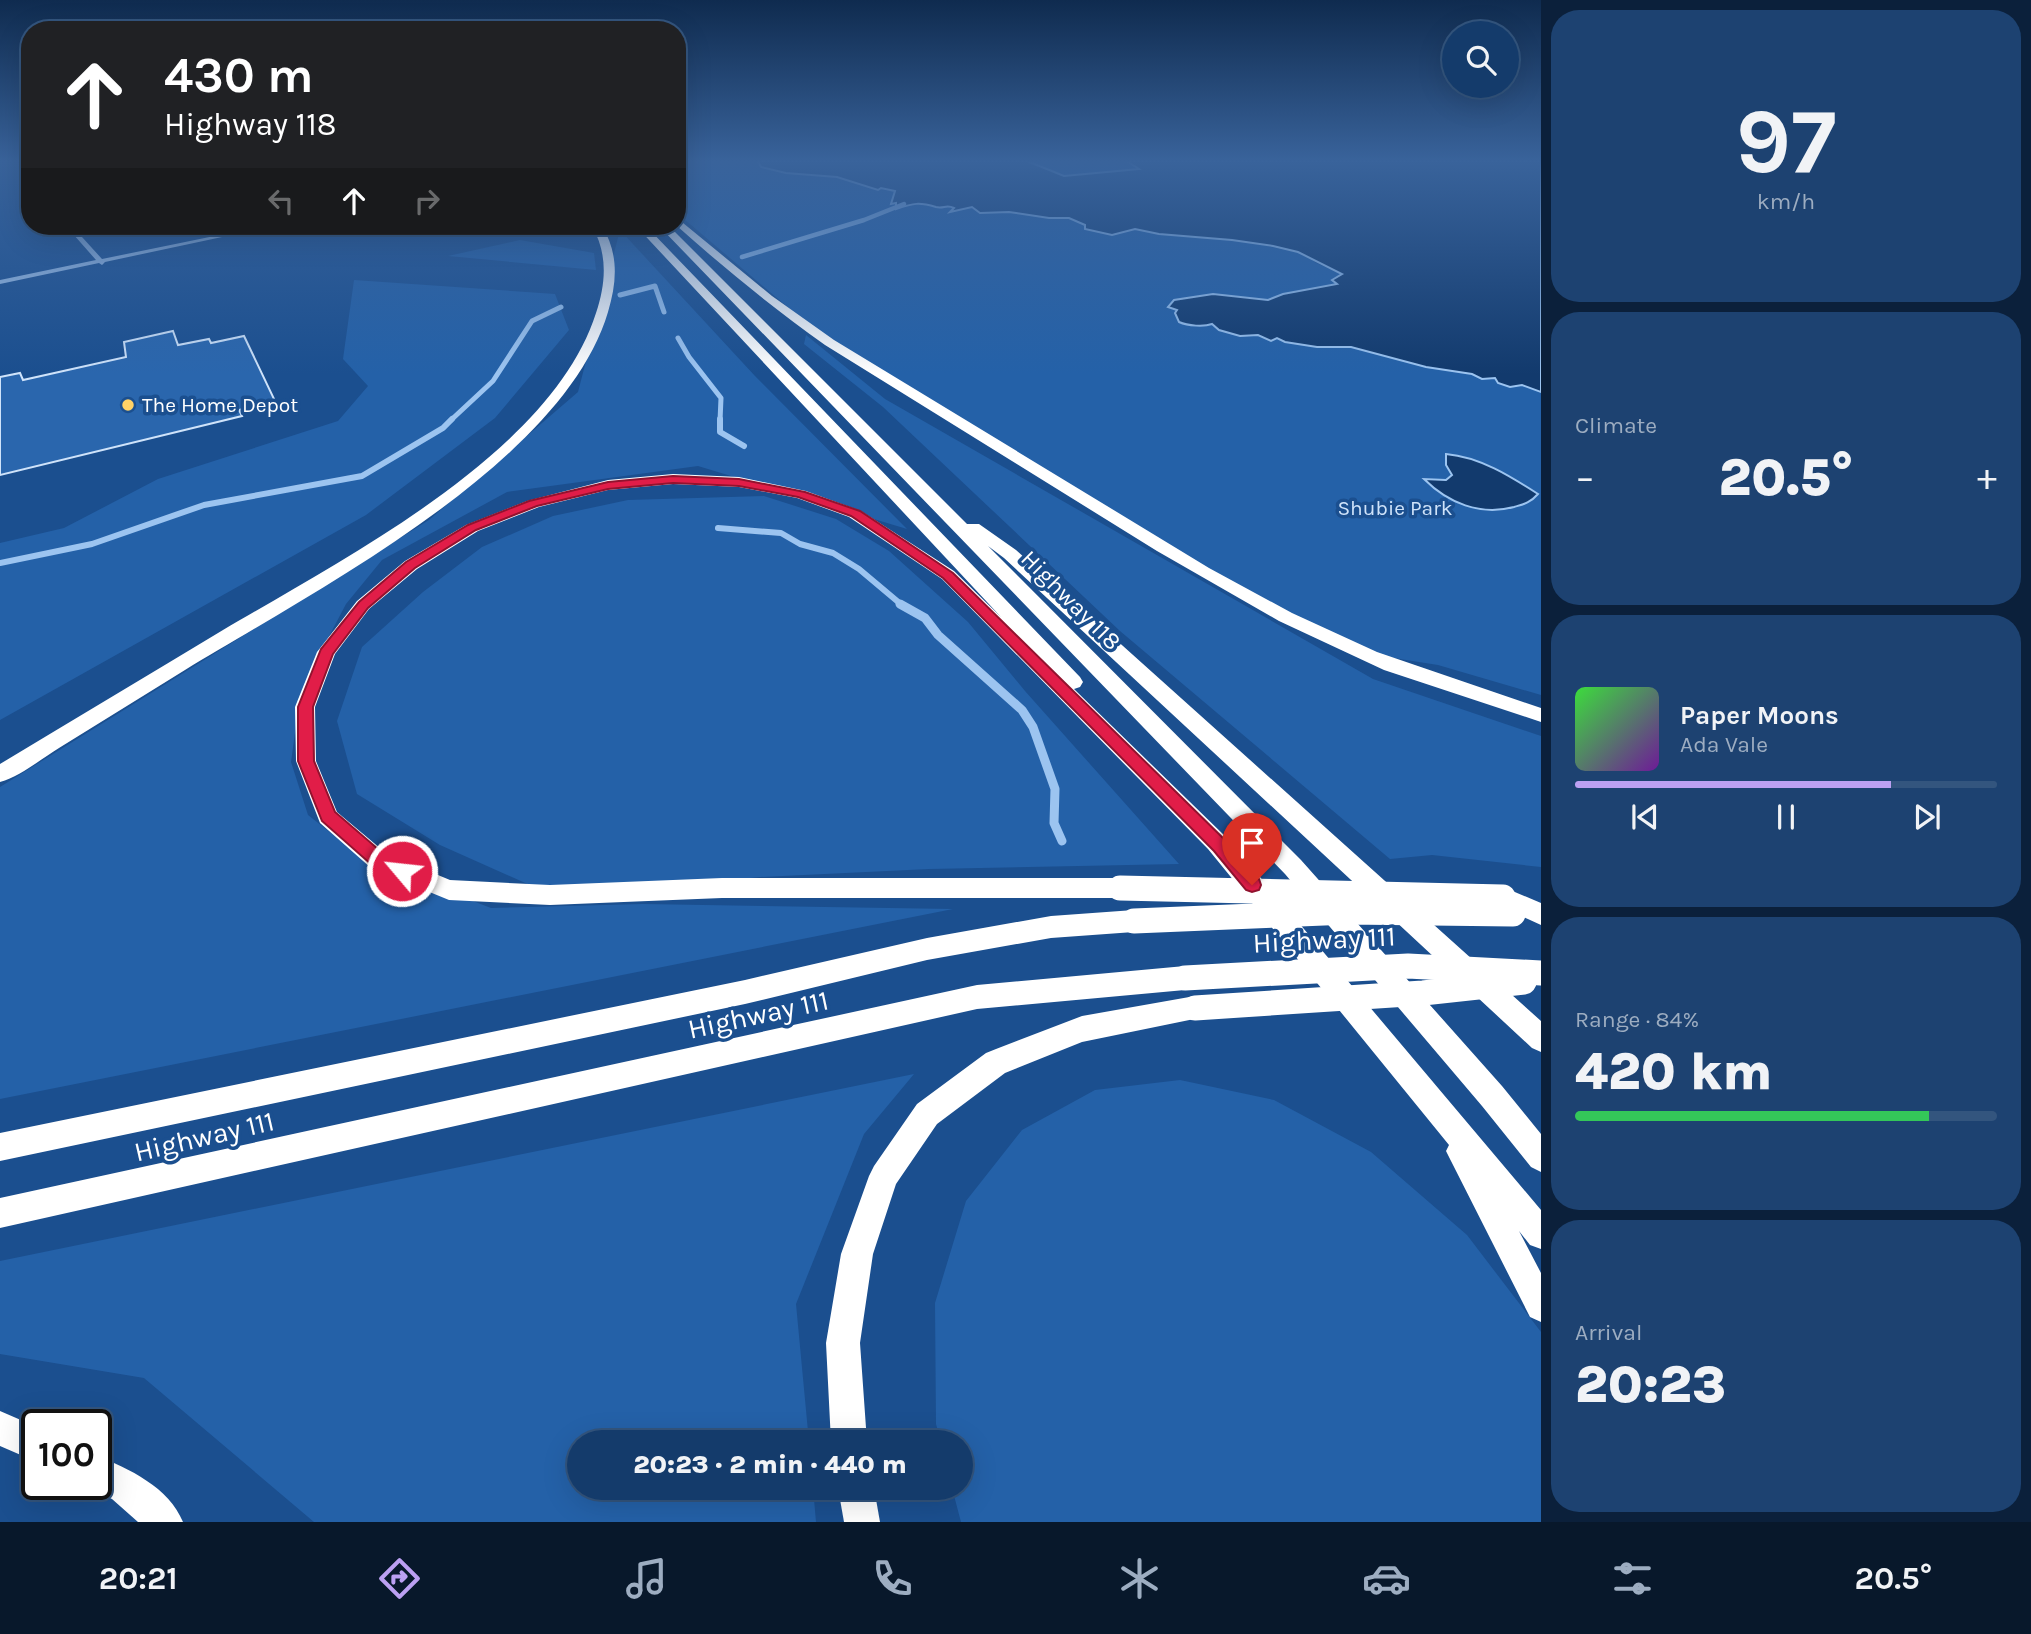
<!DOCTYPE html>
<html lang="en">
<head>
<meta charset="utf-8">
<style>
	:root { --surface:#143b6b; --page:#1d4271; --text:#f1f3f6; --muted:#9dadc1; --line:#33557e; --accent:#bca0f2 }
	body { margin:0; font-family:Karla,sans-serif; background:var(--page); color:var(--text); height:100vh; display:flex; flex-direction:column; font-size:26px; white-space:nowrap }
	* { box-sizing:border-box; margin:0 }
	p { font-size:23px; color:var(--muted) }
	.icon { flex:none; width:38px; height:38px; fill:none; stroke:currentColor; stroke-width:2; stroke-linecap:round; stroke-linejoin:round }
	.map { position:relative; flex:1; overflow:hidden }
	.sheet { display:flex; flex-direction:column; gap:10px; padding:10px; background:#0b203b; width:490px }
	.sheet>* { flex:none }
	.top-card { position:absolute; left:21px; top:21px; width:665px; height:214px; border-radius:28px; box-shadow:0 7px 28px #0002,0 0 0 2px var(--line); background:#202124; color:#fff; overflow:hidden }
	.fabs { position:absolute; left:1442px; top:21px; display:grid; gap:14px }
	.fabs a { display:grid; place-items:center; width:77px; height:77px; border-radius:50%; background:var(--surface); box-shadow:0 7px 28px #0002,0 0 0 2px var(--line); font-size:35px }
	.speed { position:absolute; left:21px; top:1409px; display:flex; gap:14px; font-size:35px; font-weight:700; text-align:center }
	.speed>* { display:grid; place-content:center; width:91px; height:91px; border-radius:50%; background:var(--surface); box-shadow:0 7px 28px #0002,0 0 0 2px var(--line); line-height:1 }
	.speed .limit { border:4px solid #111; border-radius:10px; background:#fff; color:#111 }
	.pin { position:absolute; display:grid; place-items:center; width:60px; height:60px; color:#fff; margin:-72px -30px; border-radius:50% 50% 50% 0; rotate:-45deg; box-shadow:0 0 7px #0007 }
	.pin .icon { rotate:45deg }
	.me { position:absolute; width:77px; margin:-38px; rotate:298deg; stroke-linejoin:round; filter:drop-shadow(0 0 5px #0008) }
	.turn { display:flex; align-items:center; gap:24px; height:147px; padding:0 28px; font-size:32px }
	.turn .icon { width:91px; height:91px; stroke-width:2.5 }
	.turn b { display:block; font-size:49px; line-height:60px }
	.lanes { display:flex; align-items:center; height:66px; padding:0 28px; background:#0003; justify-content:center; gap:35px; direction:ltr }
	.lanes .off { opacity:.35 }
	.big { font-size:52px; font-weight:800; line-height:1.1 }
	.sheet .widget { flex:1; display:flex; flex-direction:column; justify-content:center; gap:10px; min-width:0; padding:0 24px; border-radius:28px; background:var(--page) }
	.sheet .dial { align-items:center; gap:0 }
	.dial b { font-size:91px; line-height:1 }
	.song { display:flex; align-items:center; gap:21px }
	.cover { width:84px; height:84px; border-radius:10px; background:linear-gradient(135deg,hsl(120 70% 55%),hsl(280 70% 35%)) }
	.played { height:7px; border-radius:4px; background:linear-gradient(90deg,var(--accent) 75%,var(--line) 75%) }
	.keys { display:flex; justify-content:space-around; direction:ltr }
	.heat { display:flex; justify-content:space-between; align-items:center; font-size:38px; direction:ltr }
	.charge { height:10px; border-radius:5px; background:linear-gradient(90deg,#34c759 84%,var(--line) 0) }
	.trip { position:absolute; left:567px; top:1430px; width:406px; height:70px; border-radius:35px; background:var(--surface); box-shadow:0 7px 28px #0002,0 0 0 2px var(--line); font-weight:800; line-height:70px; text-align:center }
	.tab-bar { display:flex; height:112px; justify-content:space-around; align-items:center; background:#08182b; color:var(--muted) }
	.tab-bar .icon { width:49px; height:49px }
	.tab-bar .current { color:var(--accent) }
	.tab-bar b { font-size:32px; color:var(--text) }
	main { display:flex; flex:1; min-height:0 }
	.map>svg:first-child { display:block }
	.green { fill:#2461a8 }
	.water { fill:#123a6d; stroke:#9cc4f0; stroke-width:2 }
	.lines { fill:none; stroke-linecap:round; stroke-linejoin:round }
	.stream-far3 { stroke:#9cc4f0; stroke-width:4.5 }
	.stream-far2 { stroke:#9cc4f0; stroke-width:5 }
	.stream-far1 { stroke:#9cc4f0; stroke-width:6 }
	.stream { stroke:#9cc4f0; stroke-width:9 }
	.building { fill:#2a66ad; stroke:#cfe3fa; stroke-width:2 }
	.minor { fill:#a9c9ee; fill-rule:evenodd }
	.highway { fill:#fff; fill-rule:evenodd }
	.highway-bridge { stroke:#fff; stroke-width:25 }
	.route { fill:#e11d48; stroke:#92132f; stroke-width:2 }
	.poi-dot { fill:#ffd166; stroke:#1b4f8f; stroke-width:2.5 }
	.labels { text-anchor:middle; stroke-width:7; stroke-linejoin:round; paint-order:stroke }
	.far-poi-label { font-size:21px; fill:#fff; stroke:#1b4f8f; text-anchor:start }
	.far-park-label { font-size:21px; fill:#cfe3fa; stroke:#1b4f8f }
	.street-label { font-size:24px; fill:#fff; stroke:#1b4f8f }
	.near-street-label { font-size:28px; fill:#fff; stroke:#1b4f8f }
</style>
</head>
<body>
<main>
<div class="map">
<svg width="1541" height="1522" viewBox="0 0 1541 1522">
	<rect width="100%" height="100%" fill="#1b4f8f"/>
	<!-- green -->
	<g class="green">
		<path d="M 677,161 L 765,161 L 881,177 L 921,203 L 1069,218 L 1099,231 L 1135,229 L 1159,234 L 1238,240 L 1305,254 L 1316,263 L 1342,274 L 1339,284 L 1272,301 L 1200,297 L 1173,309 L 1208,324 L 1251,335 L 1359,347 L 1541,390 L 1541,695 L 1438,665 L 1368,654 L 1257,605 L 844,355 L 677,213 Z"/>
		<path d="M 1027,161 L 1127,161 L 1139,169 L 1064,176 Z"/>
		<path d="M 620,230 L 755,376 L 907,529 L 698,466 L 507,492 L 382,560 L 346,604 L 325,644 L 299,704 L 291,762 L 308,815 L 364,859 L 491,908 L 643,904 L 953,909 L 0,1099 L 0,787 L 429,520 L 578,392 Z"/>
		<path d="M 520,240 L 594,253 L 596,270 L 448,256 Z"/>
		<path d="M 354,280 L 555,294 L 569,330 L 495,418 L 366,515 L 0,720 L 0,543 L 64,528 L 158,479 L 338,421 L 368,386 L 343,359 Z"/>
		<path d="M 806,335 L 885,399 L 1373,679 L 1541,736 L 1541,867 L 1432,855 L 1390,859 L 1120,631 L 883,407 L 804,344 Z"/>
		<path d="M 764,496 L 836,519 L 889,551 L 968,622 L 1025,691 L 1179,864 L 929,869 L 760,877 L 645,889 L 532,886 L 440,845 L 357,794 L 337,721 L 362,647 L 423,592 L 482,547 L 553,516 L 628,500 Z"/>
		<path d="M 914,1074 L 864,1134 L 796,1304 L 809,1442 L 579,1442 L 579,1488 L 813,1488 L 816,1522 L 314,1522 L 144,1378 L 0,1354 L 0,1261 Z"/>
		<path d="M 1180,1080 L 1274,1100 L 1371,1152 L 1467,1235 L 1541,1332 L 1541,1522 L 961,1522 L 952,1488 L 961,1488 L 961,1442 L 941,1442 L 936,1424 L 935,1303 L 966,1201 L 1022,1130 L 1095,1090 Z"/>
	</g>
	<!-- water -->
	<g class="water">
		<path d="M 758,161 L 1027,161 L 1064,176 L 1139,169 L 1127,161 L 1541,161 L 1541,392 L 1522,385 L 1510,387 L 1498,383 L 1495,378 L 1482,379 L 1472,374 L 1426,367 L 1351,347 L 1317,347 L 1285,342 L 1277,338 L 1271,341 L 1258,335 L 1240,336 L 1219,330 L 1212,324 C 1204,327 1188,326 1179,322 L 1175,313 L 1177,310 L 1168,307 L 1174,300 L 1213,294 L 1268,300 L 1283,294 L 1337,284 L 1332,280 L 1342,274 L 1298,252 L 1273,246 L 1232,240 L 1159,234 L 1135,229 L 1112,235 L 1085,229 L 1085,225 L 1069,218 L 1049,218 L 1009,212 L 980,213 L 972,207 L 950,212 L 954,208 C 946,204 944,209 936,207 C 919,202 914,203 896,209 L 896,203 L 891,204 L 895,191 L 881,188 L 878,190 L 837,177 L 786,173 L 761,167 Z"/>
		<path d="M 1446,454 C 1480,457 1510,476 1538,494 C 1530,503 1524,504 1514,507 C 1480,516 1448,503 1424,479 L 1446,480 L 1452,475 L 1446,465 Z"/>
	</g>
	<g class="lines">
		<!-- stream-far3 -->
		<path class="stream-far3" d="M 742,257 L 864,220 L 904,204"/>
		<!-- stream-far2 -->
		<g class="stream-far2">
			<path d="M 620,295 L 655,286 L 664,312"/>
			<path d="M 678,338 L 689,357 L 721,398 L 720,421"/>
			<path d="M 450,421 L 493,381 L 532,321 L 561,307"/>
		</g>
		<!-- stream-far1 -->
		<g class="stream-far1">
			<path d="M 720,419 L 720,432 L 744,446"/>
			<path d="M 718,528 L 781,533 L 800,544 L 833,553 L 859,569 L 903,606"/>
			<path d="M 0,563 L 92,544 L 204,505 L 362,476 L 443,428 L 452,419"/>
		</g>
		<!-- stream -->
		<path class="stream" d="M 900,604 L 925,618 L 938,635 L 1022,710 L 1033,727 L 1055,789 L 1054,823 L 1062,841"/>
	</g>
	<!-- building -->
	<path class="building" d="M 173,331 L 178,345 L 209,339 L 211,343 L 244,336 L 275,401 L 239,410 L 242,416 L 0,475 L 0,377 L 20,373 L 23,380 L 126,357 L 124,342 Z"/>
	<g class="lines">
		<!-- minor -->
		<path class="minor" d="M 66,226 L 72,226 L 102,259 L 263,226 L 273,226 L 105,262 L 102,265 L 99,263 L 0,284 L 0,280 L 96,260 Z"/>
		<!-- highway -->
		<g class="highway">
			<path d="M 677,218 L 772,296 L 834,340 L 1209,568 L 1292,613 L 1377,652 L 1541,708 L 1541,722 L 1384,670 L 1279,621 L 1157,551 L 825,345 C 773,308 724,268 677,226 Z"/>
			<path d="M 592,226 L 602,226 C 619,254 617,282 608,312 C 563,464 314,591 185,670 C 143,696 101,722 59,748 C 41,759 21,776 0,782 L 0,764 C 74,719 149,675 223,630 C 343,559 552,453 596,313 C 606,283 608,254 592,226 Z"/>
			<path d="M 636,226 L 646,226 L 1080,677 L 1083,682 L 1080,687 L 1074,689 L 1228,839 L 1541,1210 L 1541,1249 L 1530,1245 L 1519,1231 L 1541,1273 L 1541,1322 L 1530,1317 L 1451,1161 L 1446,1151 L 1449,1145 L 1208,849 L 942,579 L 849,517 L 797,498 L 739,487 L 673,484 L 608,490 L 539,507 L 478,531 L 417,569 L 369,609 L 335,654 L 315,707 L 316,761 L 337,812 L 387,854 L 450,880 L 550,885 L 722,878 L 1120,878 L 1128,881 L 1132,888 L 1128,895 L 1120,898 L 722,898 L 550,905 L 449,900 L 371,868 L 320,823 L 296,761 L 295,707 L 317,652 L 357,601 L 405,561 L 466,525 L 527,501 L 608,480 L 673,474 L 739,477 L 806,491 L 861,511 L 954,571 L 1001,617 Z"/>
			<path d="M 659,226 L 669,226 L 967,524 L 979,524 L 1016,550 L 1541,1021 L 1541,1052 L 1532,1048 L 1004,558 L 988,546 L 1301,860 L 1502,1086 L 1541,1134 L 1541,1172 L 1531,1167 L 1482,1106 L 1285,874 Z"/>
			<path d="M 1503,887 L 1541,903 L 1541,925 L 1495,904 L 1491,897 L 1495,890 Z"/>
			<path d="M 1134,910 L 1143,913 L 1146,921 L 1143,929 L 1134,932 L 1051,938 L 927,960 L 745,1004 L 0,1161 L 0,1133 L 745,980 L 927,938 L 1051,916 Z"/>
			<path d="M 1185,966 L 1194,970 L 1198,978 L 1194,986 L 1185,990 L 977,1009 L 0,1228 L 0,1198 L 977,985 Z"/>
			<path d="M 1195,996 L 1204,999 L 1208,1008 L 1204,1017 L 1082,1042 L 1005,1073 L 937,1124 L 896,1184 L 873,1254 L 860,1343 L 867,1442 L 831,1442 L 826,1343 L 841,1254 L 869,1176 L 874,1166 L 917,1104 L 986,1053 L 996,1049 L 1082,1016 Z"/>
			<path d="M 0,1411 L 37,1427 L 37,1462 L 0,1446 Z"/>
			<path d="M 96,1455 C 129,1469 169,1487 183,1522 L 138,1522 L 112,1499 L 83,1486 L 96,1484 Z"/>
			<path d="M 838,1488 L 874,1488 L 880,1522 L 844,1522 Z"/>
		</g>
		<!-- highway-bridge -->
		<g class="highway-bridge">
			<path d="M 1120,888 L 1503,897"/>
			<path d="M 1134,921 L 1348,912 L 1513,914"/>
			<path d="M 1185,978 L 1408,966 L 1541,973"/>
			<path d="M 1195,1008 L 1423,993 L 1524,982"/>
		</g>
	</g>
	<!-- sky -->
	<linearGradient id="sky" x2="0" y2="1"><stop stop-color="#0f2b4f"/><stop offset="0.43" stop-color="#39639b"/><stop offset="1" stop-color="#39639b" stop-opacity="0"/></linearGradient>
	<rect width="1541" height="374" fill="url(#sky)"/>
	<!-- route -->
	<path class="route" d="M 673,476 L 739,479 L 805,492 L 860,511 L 953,573 L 1226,841 L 1259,879 L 1261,885 L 1259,890 L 1252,892 L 1246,890 L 1214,851 L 943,578 L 851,516 L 798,497 L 739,486 L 673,483 L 608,489 L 537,506 L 476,530 L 415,568 L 368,608 L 333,654 L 313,707 L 314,761 L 335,812 L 386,856 L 409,865 L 411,871 L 409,876 L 402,878 L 373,866 L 322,821 L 298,761 L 298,707 L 321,649 L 359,602 L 406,562 L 468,525 L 529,501 L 608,482 Z"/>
	<!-- markers -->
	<circle class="poi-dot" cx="128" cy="405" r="7"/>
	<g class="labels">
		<!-- far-poi labels -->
		<g class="far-poi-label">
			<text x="142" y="412">The Home Depot</text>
		</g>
		<!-- far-park labels -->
		<g class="far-park-label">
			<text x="1395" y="515">Shubie Park</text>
		</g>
		<!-- street labels -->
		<g class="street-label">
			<text transform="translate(1071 600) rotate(45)" y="8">Highway 118</text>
		</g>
		<!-- near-street labels -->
		<g class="near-street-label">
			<text transform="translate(1324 939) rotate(-3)" y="10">Highway 111</text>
			<text transform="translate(758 1014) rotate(-12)" y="10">Highway 111</text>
			<text transform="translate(204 1136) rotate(-13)" y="10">Highway 111</text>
		</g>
	</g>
</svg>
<div class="fabs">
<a><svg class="icon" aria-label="search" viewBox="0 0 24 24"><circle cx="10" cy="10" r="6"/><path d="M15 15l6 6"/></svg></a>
</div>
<div class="speed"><div class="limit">100</div></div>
<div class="pin" style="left:1252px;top:885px;background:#d93025"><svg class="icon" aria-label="arrive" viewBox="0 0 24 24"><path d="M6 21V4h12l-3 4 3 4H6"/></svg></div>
<svg class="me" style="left:402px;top:871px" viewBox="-20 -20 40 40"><circle r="17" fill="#e11d48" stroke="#fff" stroke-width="3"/><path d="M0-11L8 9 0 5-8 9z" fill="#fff"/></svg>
<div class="trip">20:23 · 2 min · 440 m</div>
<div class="top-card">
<div class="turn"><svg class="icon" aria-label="ahead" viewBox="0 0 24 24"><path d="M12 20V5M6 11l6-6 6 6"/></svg><div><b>430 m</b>Highway 118</div></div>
<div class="lanes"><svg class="icon off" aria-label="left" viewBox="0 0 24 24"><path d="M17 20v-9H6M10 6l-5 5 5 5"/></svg><svg class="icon" aria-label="ahead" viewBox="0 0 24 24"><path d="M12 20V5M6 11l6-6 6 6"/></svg><svg class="icon off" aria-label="right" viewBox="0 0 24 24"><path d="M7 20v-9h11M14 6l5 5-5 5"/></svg></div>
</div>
</div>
<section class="sheet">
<div class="widget dial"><b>97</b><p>km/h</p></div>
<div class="widget"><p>Climate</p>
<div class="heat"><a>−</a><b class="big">20.5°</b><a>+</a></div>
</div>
<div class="widget">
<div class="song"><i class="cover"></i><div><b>Paper Moons</b><p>Ada Vale</p></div></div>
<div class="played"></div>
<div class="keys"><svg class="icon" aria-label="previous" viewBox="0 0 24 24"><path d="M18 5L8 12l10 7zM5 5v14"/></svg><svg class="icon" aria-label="pause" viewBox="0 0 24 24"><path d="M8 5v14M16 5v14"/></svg><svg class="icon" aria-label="next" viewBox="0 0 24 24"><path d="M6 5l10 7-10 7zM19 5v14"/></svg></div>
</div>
<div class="widget"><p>Range · 84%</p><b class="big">420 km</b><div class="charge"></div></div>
<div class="widget"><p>Arrival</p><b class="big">20:23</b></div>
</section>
</main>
<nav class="tab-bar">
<b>20:21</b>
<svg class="icon current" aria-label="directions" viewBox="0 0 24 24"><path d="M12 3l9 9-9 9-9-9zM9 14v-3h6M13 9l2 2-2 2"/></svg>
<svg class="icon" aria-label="music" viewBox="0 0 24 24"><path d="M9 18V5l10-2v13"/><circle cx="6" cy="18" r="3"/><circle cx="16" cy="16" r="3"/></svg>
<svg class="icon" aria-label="phone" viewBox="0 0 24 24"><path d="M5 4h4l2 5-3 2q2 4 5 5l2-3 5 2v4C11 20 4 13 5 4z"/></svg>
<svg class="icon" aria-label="climate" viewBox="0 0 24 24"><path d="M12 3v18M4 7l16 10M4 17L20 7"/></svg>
<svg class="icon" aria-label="car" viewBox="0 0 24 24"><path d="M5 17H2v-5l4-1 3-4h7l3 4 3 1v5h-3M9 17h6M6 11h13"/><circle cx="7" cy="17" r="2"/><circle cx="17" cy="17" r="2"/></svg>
<svg class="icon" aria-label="filters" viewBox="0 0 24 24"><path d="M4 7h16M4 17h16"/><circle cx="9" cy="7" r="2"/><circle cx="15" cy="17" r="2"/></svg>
<b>20.5°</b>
</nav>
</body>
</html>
